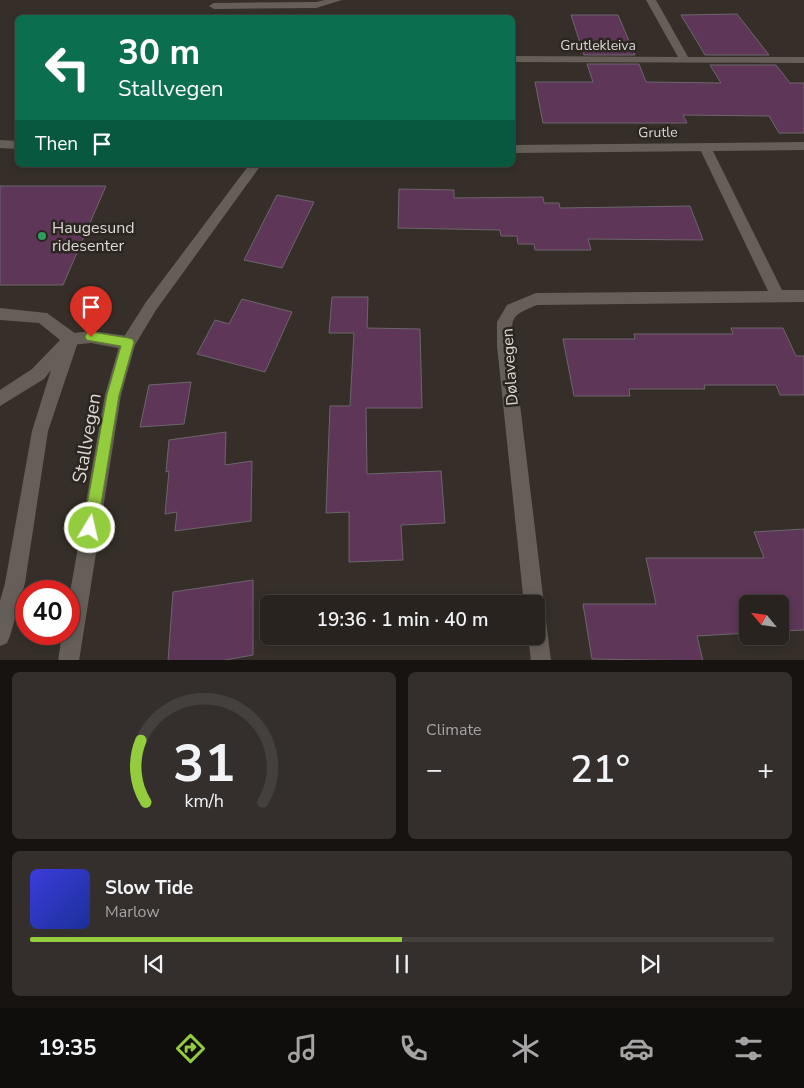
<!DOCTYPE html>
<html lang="en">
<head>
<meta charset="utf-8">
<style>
	:root { --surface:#28231f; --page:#342f2c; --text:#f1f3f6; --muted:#a5a4a4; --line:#44403d; --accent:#93cc3d }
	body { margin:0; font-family:"Nunito Sans",sans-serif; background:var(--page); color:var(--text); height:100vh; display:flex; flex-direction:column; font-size:19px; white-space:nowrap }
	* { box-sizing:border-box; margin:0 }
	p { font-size:16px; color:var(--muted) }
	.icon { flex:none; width:28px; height:28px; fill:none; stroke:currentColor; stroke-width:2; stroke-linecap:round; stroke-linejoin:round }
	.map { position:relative; height:660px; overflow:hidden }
	.sheet { display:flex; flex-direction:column; gap:12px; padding:12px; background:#161311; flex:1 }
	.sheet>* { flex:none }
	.top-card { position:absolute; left:15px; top:15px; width:500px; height:152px; border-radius:8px; box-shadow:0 2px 8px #0003,0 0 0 1px var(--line); background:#0b6e4f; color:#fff; overflow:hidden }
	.needle { width:32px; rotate:299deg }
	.tools { position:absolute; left:739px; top:595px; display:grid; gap:10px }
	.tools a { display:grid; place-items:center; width:50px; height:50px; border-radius:8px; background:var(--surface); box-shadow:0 2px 8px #0003,0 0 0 1px var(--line); font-size:25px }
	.speed { position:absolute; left:15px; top:580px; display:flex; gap:10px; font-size:25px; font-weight:700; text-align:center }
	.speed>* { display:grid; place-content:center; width:65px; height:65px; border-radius:50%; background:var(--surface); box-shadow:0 2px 8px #0003,0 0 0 1px var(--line); line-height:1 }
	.speed .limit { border:8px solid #d22; background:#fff; color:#111 }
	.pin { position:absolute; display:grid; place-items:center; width:42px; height:42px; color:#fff; margin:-51px -21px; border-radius:50% 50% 50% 0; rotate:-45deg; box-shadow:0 0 5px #0007 }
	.pin .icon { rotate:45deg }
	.me { position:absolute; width:55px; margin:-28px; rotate:9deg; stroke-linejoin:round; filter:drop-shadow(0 0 4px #0008) }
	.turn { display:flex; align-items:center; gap:18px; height:105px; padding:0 20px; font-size:22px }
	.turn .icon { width:65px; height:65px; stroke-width:2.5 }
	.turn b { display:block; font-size:35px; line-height:42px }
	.then { display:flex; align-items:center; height:48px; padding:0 20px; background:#0003; gap:10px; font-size:19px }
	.big { font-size:38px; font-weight:600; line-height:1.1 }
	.sheet .card { flex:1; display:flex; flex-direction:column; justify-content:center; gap:8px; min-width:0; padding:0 18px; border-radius:8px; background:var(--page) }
	.sheet .dial { align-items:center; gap:0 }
	.dial svg { height:130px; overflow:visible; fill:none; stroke:var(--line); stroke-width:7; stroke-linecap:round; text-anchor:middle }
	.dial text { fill:var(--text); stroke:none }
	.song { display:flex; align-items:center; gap:15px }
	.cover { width:60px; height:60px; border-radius:8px; background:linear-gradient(135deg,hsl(240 70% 55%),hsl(230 70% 35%)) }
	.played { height:5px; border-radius:2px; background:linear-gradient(90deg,var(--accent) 50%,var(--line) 50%) }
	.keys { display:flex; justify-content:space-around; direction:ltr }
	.heat { display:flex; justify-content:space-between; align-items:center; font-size:28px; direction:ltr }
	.sheet .tiles { flex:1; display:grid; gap:12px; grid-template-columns:1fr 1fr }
	.card:last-child { grid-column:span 2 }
	.trip { position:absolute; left:260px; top:595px; width:285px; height:50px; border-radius:8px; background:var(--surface); box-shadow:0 2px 8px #0003,0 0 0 1px var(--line); font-weight:600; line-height:50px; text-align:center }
	.dock { display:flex; height:80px; justify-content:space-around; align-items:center; background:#100e0c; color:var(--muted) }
	.dock .icon { width:35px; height:35px }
	.dock .selected { color:var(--accent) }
	.dock b { font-size:22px; color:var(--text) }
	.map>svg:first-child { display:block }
	.building { fill:#5d3658; stroke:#6d656c }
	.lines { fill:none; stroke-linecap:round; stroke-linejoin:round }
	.lane { fill:#665f58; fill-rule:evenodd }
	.street { fill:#665f58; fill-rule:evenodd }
	.secondary { fill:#665f58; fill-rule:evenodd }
	.route { fill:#93cc3d; stroke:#608528 }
	.leisure-dot { fill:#2e9e5b; stroke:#2c2620; stroke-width:2 }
	.labels { text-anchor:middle; stroke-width:5; stroke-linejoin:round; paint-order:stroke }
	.far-street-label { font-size:14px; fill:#dcd8d4; stroke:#2c2620 }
	.poi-label { font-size:16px; fill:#dcd8d4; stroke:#2c2620; text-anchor:start }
	.street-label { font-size:16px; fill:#dcd8d4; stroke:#2c2620 }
	.near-street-label { font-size:19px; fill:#dcd8d4; stroke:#2c2620 }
</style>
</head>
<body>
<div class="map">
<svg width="804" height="661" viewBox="0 0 804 661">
	<rect width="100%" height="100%" fill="#362f29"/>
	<!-- building -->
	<g class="building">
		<path d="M 737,14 L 769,55 L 705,55 L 681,15 Z"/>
		<path d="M 571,15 L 618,15 L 635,55 L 584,55 Z"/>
		<path d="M 587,64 L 639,64 L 646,82 L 721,83 L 710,65 L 776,65 L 790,83 L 804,83 L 804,133 L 779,133 L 769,116 L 683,115 L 687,123 L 543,123 L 535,82 L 593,82 Z"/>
		<path d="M 0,186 L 106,186 L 63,285 L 0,285 Z"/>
		<path d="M 399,189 L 454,190 L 454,198 L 543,197 L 544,203 L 559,203 L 560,208 L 690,206 L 703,240 L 588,239 L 591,250 L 535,250 L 534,244 L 518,244 L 517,236 L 501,236 L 500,230 L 398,228 Z"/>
		<path d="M 277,195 L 314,202 L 282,268 L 244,260 Z"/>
		<path d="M 332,297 L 368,297 L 367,328 L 420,329 L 422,408 L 366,408 L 367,474 L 441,471 L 445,523 L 401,525 L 403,560 L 349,562 L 349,512 L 326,513 L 330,406 L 350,406 L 354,333 L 329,333 Z"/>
		<path d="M 242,299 L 292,312 L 265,372 L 197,354 L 215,320 L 229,324 Z"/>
		<path d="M 731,328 L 783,328 L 796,356 L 804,356 L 804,395 L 780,395 L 776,385 L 704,385 L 705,389 L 629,389 L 630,396 L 574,396 L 563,339 L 635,339 L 634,334 L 733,334 Z"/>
		<path d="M 191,382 L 184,424 L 140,427 L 149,385 Z"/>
		<path d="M 226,432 L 225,465 L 252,461 L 251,521 L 175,531 L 177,512 L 165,514 L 169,471 L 166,472 L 169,440 Z"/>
		<path d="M 804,529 L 804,630 L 780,631 L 780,604 L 748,604 L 748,633 L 697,636 L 703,661 L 592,659 L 583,604 L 656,604 L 646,558 L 764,558 L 754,532 Z"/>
		<path d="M 253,580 L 253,655 L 220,661 L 168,661 L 173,592 Z"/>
	</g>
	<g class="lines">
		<!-- lane -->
		<path class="lane" d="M 0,308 L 47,313 L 76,334 L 79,339 L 48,431 L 25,583 L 10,636 L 7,643 L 0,646 L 0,601 L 5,583 L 32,431 L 51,370 L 44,379 L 0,406 L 0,390 L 32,369 L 60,340 L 39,323 L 0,320 Z"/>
		<!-- street -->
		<g class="street">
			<path d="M 325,0 L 342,0 L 316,8 L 214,9 L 209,6 L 214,3 L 316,2 Z"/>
			<path d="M 646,0 L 656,0 L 688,57 L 804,57 L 804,63 L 512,62 L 512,56 L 678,57 Z"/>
			<path d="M 0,140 L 18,141 L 18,149 L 0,148 Z"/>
			<path d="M 705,143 L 711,147 L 782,290 L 804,290 L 804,302 L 537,305 C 510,316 511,317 513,346 L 544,604 L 539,612 L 543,614 L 546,621 L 551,661 L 531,661 L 528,636 L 536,636 L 536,604 L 524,604 L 497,346 L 497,322 L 507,305 L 536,293 L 768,291 L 699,147 Z"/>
			<path d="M 91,331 L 128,336 L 133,338 L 136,343 L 133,348 L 128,350 L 91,343 L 71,345 L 66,344 L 63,339 L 66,334 Z"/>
		</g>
		<!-- secondary -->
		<g class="secondary">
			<path d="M 804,142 L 804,150 L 512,153 L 512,145 Z"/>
			<path d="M 249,165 L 261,165 L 156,310 L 135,345 L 121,395 L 79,661 L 58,661 L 62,634 L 69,634 L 69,598 L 105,395 L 120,343 L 146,302 Z"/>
		</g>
	</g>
	<!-- route -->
	<path class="route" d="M 91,332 L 128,338 L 132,339 L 134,342 L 119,395 L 97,528 L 95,533 L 90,535 L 85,533 L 83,528 L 107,395 L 121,346 L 87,340 L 85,337 L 87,333 Z"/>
	<!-- markers -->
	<circle class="leisure-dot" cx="42" cy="236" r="5"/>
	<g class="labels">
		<!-- far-street labels -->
		<g class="far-street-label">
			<text x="598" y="50">Grutlekleiva</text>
			<text transform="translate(658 132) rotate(-1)" y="5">Grutle</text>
		</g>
		<!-- poi labels -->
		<g class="poi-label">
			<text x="52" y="233">Haugesund<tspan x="52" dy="18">ridesenter</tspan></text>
		</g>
		<!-- street labels -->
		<g class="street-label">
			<text transform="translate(509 367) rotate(-94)" y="6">Dølavegen</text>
		</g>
		<!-- near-street labels -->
		<g class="near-street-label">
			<text transform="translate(86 438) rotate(-80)" y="7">Stallvegen</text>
		</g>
	</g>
</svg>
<div class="tools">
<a><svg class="needle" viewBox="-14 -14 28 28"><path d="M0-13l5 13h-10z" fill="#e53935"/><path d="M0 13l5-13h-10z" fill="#a5a4a4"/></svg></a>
</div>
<div class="speed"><div class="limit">40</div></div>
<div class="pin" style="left:91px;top:337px;background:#d93025"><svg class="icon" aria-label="arrive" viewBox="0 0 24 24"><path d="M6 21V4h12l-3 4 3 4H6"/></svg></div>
<svg class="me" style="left:90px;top:528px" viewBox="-20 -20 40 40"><circle r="17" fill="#93cc3d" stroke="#fff" stroke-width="3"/><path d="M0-11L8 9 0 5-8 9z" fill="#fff"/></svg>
<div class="trip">19:36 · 1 min · 40 m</div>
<div class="top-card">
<div class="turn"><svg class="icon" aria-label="left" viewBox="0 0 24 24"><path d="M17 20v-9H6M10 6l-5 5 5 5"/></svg><div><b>30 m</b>Stallvegen</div></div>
<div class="then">Then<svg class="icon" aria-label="arrive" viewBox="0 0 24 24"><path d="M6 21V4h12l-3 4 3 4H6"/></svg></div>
</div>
</div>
<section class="sheet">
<div class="tiles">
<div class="card dial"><svg viewBox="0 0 100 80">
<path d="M14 69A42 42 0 1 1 86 69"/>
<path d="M14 69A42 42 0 0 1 11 31" stroke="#93cc3d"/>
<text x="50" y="56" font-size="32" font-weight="700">31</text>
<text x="50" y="72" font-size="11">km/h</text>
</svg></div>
<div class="card"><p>Climate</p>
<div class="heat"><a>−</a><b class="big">21°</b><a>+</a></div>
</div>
<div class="card">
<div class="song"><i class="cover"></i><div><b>Slow Tide</b><p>Marlow</p></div></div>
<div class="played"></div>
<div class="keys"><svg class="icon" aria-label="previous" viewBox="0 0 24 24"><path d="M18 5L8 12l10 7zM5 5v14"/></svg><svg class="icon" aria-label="pause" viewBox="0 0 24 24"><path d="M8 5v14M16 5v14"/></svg><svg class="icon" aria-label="next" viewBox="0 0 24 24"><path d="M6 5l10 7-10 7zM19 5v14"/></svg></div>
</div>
</div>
</section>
<nav class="dock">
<b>19:35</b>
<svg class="icon selected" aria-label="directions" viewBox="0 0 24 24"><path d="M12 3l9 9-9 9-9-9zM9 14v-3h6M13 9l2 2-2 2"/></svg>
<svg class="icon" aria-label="music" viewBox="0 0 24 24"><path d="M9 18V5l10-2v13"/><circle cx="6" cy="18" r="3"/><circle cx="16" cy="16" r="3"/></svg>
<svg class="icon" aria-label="phone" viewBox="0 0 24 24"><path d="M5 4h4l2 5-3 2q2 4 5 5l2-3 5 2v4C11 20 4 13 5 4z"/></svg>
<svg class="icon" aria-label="climate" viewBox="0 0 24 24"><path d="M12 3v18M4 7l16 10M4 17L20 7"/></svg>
<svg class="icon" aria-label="car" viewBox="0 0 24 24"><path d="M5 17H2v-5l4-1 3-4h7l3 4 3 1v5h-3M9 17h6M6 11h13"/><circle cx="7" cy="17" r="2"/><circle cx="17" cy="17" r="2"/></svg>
<svg class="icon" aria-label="filters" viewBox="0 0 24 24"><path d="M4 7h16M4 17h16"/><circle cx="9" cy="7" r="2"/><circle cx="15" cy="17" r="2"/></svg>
</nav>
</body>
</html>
